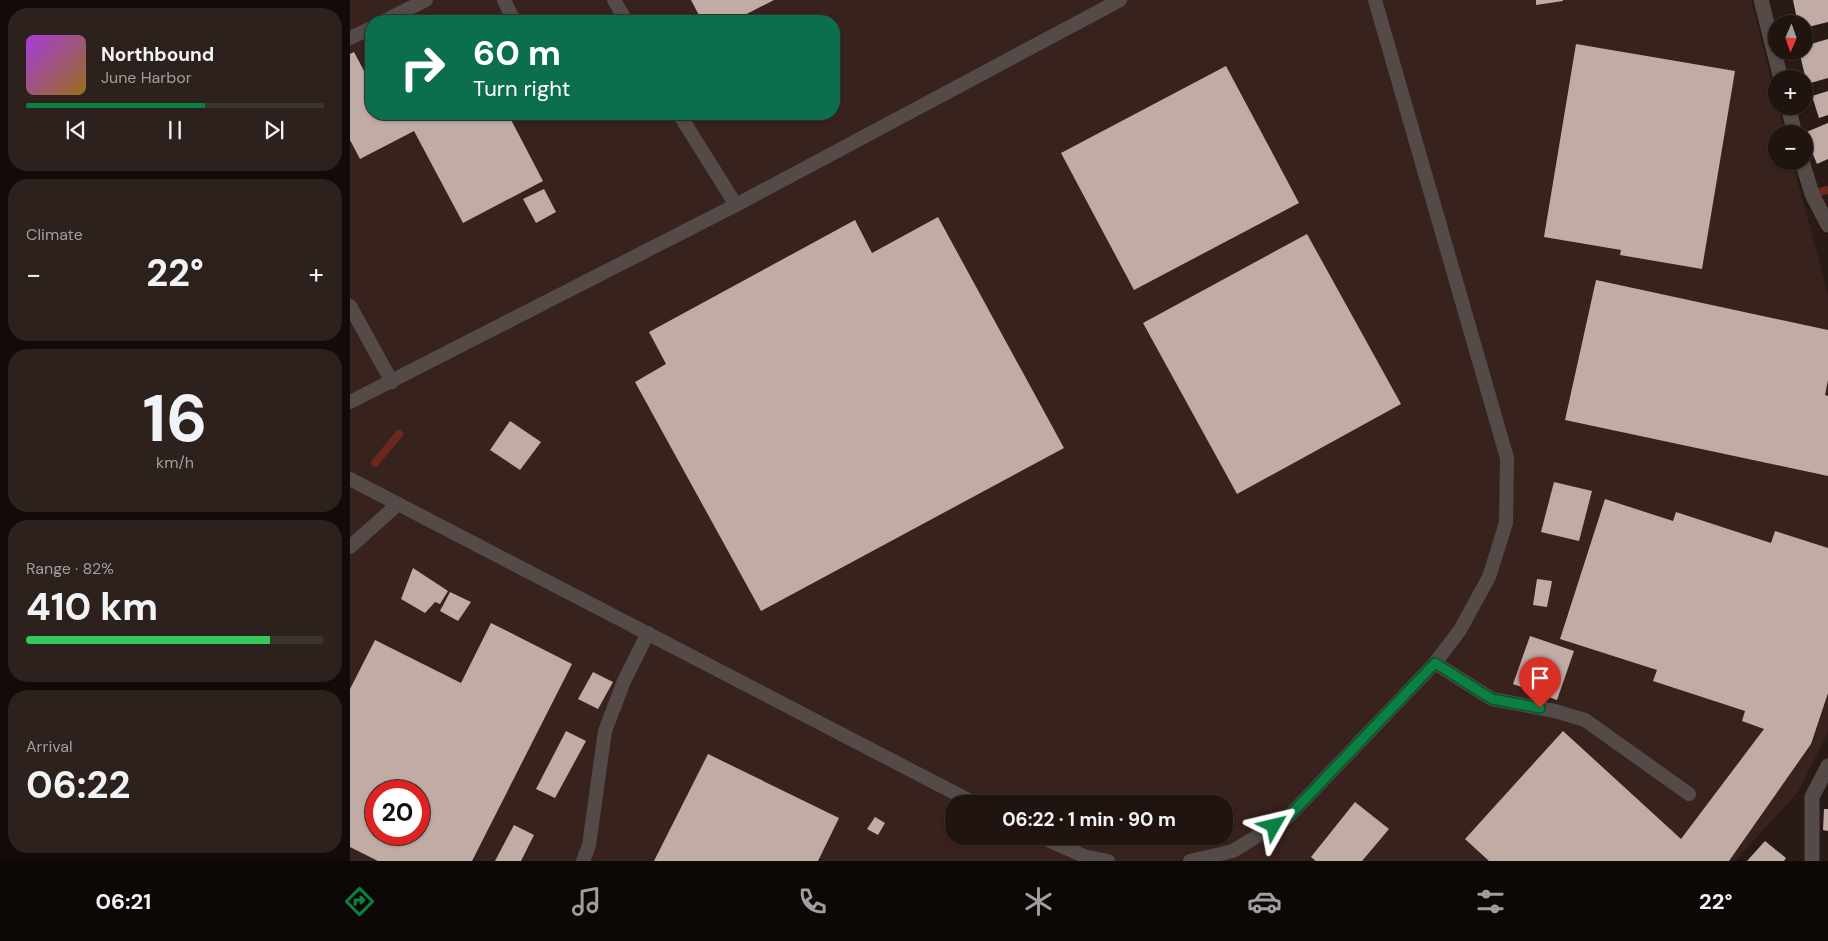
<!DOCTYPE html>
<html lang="en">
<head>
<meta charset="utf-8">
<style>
	:root { --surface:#201410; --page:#2d211e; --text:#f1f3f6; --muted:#a29e9f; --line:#3d3330; --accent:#0b8043 }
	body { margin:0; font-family:"DM Sans",sans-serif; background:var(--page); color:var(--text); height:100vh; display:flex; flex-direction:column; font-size:19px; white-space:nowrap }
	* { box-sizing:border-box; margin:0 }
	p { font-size:16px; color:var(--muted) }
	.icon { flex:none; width:28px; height:28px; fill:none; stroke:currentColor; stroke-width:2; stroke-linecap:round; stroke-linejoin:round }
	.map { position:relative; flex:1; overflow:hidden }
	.drawer { display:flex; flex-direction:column; gap:8px; padding:8px; background:#120b09; width:350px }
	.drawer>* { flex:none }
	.guide { position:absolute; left:15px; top:15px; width:475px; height:105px; border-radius:20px; box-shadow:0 1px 4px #0004,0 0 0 1px var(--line); background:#0b6e4f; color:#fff; overflow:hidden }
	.needle { width:32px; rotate:182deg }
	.fabs { position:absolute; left:1418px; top:15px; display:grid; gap:10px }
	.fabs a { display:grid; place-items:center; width:45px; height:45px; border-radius:50%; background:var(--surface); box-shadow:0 1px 4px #0004,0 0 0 1px var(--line); font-size:25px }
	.speed { position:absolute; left:15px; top:780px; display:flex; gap:10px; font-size:25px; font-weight:700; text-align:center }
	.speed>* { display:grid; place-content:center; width:65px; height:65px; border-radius:50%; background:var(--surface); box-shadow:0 1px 4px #0004,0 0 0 1px var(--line); line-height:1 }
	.speed .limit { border:8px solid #d22; background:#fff; color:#111 }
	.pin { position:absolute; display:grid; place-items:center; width:42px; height:42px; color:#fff; margin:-51px -21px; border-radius:50% 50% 50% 0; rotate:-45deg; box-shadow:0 0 5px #0007 }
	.pin .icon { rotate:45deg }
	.me { position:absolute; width:55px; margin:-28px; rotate:53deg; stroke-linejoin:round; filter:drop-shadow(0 0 4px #0008) }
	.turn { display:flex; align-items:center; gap:18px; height:105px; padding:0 25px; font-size:22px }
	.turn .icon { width:65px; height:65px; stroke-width:2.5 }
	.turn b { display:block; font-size:35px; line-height:42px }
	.big { font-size:38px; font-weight:700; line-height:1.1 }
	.drawer .card { flex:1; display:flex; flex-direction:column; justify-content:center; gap:8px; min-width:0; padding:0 18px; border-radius:20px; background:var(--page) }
	.drawer .dial { align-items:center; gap:0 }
	.dial b { font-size:65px; line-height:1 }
	.song { display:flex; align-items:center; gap:15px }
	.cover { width:60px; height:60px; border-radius:8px; background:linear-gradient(135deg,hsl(280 70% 55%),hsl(40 70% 35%)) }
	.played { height:5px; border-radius:2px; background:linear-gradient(90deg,var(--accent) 60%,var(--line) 60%) }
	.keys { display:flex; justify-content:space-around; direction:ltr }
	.heat { display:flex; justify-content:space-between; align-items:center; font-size:28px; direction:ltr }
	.charge { height:8px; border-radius:4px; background:linear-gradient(90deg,#34c759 82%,var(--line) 0) }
	.trip { position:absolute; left:595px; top:795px; width:288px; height:50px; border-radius:20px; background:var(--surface); box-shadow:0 1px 4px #0004,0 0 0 1px var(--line); font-weight:700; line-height:50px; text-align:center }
	.menu { display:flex; height:80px; justify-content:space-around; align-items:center; background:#0d0806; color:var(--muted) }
	.menu .icon { width:35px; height:35px }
	.menu .on { color:var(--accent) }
	.menu b { font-size:22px; color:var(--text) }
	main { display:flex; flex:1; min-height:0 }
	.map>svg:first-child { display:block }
	.built { fill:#38221d; fill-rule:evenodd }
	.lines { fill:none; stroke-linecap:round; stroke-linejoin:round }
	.stream { stroke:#6c291b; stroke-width:8 }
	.building { fill:#c1aba5; fill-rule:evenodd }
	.lane { stroke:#544b49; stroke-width:14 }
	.street { stroke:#544b49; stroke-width:15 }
	.route-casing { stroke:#07532c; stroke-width:12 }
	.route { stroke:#0b8043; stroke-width:9 }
</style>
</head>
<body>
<main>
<section class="drawer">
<div class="card">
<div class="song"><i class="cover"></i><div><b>Northbound</b><p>June Harbor</p></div></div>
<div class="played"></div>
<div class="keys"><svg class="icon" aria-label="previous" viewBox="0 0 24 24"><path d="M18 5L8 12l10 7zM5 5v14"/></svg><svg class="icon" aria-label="pause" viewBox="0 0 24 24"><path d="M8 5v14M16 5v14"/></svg><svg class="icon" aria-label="next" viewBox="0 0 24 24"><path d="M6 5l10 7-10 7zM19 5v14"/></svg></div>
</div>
<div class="card"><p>Climate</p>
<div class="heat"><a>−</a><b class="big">22°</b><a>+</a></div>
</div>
<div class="card dial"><b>16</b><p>km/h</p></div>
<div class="card"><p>Range · 82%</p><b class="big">410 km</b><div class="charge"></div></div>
<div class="card"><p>Arrival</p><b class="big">06:22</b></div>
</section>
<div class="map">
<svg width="1478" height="861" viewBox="0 0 1478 861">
	<rect width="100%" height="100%" fill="#2a1a16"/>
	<!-- built -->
	<path class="built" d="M 0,0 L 1401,0 L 1435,134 L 1426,134 L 1426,161 L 1442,161 L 1478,294 L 1478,732 L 1448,792 L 1385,861 L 0,861 ZM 21,21 L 484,21 L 484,114 L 21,114 ZM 26,791 L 69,791 L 69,834 L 26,834 ZM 604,804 L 874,804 L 874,836 L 604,836 Z"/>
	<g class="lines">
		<!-- stream -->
		<g class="stream">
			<path d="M 1462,194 L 1478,190"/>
			<path d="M 25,463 L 49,434"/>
		</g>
	</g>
	<!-- building -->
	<g class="building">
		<path d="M 341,0 L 424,0 L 383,21 L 352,21 Z"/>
		<path d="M 1186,0 L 1213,0 L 1213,1 L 1186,5 Z"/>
		<path d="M 1443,0 L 1478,0 L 1478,22 L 1454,28 L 1454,24 L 1448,24 Z"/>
		<path d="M 1478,39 L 1478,78 L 1457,84 L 1449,51 L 1454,51 L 1454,46 Z"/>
		<path d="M 1226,44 L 1385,71 L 1352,269 L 1270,255 L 1271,250 L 1194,237 Z"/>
		<path d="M 4,52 L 21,84 L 21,114 L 158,114 L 193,181 L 113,223 L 64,131 L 10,159 L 0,140 L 0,54 Z"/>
		<path d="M 876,66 L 949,203 L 784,290 L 711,153 Z"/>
		<path d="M 1478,91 L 1478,115 L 1469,118 L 1462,96 Z"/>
		<path d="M 1478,123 L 1478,159 L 1467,164 L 1454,133 Z"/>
		<path d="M 194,189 L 206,212 L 186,223 L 173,199 Z"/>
		<path d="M 588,217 L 714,448 L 411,611 L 285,382 L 316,364 L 299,332 L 505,220 L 522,253 Z"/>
		<path d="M 957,234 L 1051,404 L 887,494 L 793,323 Z"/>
		<path d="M 1246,280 L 1478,330 L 1478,380 L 1475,395 L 1478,396 L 1478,476 L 1215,420 Z"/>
		<path d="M 160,421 L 191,442 L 170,470 L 140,450 Z"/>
		<path d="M 1204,482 L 1242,491 L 1229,541 L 1191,532 Z"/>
		<path d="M 1255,499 L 1323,521 L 1326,512 L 1421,543 L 1425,531 L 1478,548 L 1478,693 L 1461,744 L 1379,861 L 1139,861 L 1115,839 L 1213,731 L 1331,839 L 1414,729 L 1392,721 L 1395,711 L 1303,681 L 1307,670 L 1210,639 Z"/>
		<path d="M 63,568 L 98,591 L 90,604 L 85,602 L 75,613 L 51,599 Z"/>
		<path d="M 1187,579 L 1202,581 L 1197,607 L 1183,605 Z"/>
		<path d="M 100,592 L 121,602 L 108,621 L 90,611 Z"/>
		<path d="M 141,623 L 222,664 L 122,861 L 28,861 L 0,847 L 0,689 L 25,640 L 111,683 ZM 26,791 L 69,791 L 69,834 L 26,834 Z"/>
		<path d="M 1180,636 L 1224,651 L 1207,700 L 1163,684 Z"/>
		<path d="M 243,672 L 263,682 L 248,709 L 228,699 Z"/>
		<path d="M 216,731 L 236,741 L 205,798 L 186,789 Z"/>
		<path d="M 358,754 L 489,818 L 468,861 L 304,861 Z"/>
		<path d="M 1005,802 L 1039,829 L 1012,861 L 966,861 L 961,857 Z"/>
		<path d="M 1474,809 L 1478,809 L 1478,831 L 1473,830 Z"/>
		<path d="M 525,817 L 535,823 L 528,835 L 517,829 Z"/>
		<path d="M 164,825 L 184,835 L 171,861 L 145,861 Z"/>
		<path d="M 1415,841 L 1436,858 L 1434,861 L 1397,861 Z"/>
	</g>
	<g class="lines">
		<!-- lane -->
		<g class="lane">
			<path d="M 154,0 L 164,21"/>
			<path d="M 264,0 L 276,21"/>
			<path d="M 34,21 L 76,0"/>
			<path d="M 0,38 L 21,28"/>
			<path d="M 329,114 L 386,205"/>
			<path d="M 0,306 L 42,382"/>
			<path d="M 0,402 L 386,205 L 770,0"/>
			<path d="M 0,479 L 626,804"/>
			<path d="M 0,547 L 48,504"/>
			<path d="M 1085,663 L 1142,699 L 1205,711 L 1235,720 L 1339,794"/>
			<path d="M 689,836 L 734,856 L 758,861"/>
			<path d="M 233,861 L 239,845 L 255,731 L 274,681 L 298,633"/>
			<path d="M 840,861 L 883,851 L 938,817 L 1085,663 L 1110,630 L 1139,577 L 1156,523 L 1157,458 L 1025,0"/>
		</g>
		<!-- street -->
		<g class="street">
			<path d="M 1411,0 L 1431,79"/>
			<path d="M 1438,106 L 1445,134"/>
			<path d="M 1452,161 L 1462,194 L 1478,225"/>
			<path d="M 1462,861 L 1462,797 L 1478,766"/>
		</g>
	</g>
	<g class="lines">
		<!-- route casing -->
		<g class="route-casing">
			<path id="route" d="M 924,826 L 938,817 L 1085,663 L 1142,699 L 1190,708"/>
		</g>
		<!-- route -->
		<use href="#route" class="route"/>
	</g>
</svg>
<div class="fabs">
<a><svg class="needle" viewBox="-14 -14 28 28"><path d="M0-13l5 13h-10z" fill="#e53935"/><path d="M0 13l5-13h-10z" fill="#a29e9f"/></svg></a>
<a>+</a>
<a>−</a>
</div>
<div class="speed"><div class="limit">20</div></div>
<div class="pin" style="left:1190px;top:708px;background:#d93025"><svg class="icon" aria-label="arrive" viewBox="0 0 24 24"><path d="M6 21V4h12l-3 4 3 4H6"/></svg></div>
<svg class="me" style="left:924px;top:826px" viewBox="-20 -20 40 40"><path d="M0-17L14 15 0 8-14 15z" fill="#0b8043" stroke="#fff" stroke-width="4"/></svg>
<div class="trip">06:22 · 1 min · 90 m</div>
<div class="guide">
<div class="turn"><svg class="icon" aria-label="right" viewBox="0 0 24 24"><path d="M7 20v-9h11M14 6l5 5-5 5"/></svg><div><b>60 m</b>Turn right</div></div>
</div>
</div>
</main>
<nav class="menu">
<b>06:21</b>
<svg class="icon on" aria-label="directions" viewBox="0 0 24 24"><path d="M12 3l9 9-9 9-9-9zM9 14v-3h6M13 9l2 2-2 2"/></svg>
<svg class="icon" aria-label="music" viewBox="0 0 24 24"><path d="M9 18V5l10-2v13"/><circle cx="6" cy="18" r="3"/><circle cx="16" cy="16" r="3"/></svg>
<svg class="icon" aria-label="phone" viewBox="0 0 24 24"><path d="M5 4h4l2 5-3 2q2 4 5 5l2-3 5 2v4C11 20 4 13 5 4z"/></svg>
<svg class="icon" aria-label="climate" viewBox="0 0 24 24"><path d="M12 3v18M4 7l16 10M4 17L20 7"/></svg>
<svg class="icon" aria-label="car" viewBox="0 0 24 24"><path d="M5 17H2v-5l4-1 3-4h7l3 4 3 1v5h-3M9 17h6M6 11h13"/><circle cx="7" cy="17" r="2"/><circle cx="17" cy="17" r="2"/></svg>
<svg class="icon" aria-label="filters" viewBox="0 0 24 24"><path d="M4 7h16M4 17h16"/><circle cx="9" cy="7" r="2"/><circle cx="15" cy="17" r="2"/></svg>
<b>22°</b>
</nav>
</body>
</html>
